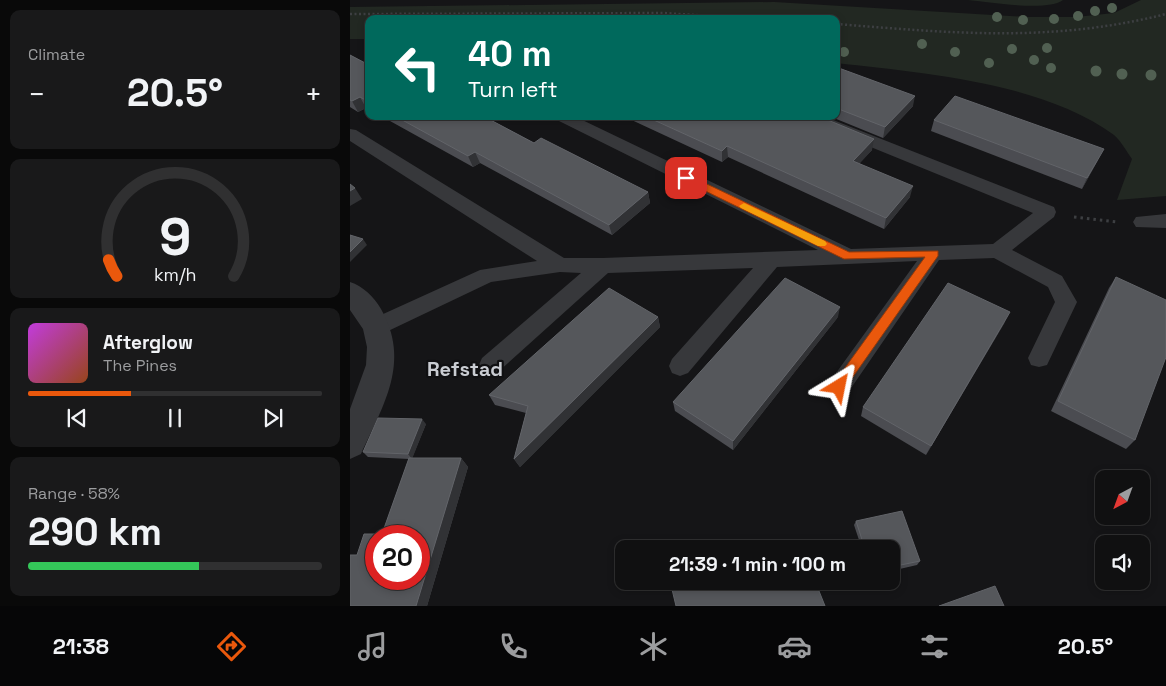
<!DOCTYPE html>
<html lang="en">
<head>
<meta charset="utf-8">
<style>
	:root { --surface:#101011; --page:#19191a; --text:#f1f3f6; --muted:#9c9d9f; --line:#303031; --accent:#ea580c }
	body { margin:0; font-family:"Space Grotesk",sans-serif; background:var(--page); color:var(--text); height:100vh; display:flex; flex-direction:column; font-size:19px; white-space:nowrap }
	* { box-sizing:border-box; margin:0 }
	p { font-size:16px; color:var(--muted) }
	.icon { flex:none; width:28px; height:28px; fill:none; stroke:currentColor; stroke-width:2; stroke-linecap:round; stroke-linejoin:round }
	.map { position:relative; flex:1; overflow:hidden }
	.side { display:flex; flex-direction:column; gap:10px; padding:10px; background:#090909; width:350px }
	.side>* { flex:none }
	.guide { position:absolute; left:15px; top:15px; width:475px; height:105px; border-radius:10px; box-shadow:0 2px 8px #0003,0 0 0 1px var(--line); background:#00695c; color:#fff; overflow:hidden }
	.needle { width:32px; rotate:221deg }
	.buttons { position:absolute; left:745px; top:470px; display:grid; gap:10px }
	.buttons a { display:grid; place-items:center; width:55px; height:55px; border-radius:10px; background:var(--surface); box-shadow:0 2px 8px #0003,0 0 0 1px var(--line); font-size:25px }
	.speed { position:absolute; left:15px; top:525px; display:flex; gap:10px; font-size:25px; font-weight:700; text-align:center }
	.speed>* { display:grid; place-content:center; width:65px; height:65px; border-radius:50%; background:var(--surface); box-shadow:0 2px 8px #0003,0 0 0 1px var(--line); line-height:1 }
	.speed .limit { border:8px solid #d22; background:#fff; color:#111 }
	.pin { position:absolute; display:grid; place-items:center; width:42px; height:42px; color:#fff; margin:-21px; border-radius:10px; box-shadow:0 2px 8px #0006 }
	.me { position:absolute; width:55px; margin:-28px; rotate:35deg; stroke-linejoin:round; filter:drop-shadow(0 0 4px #0008) }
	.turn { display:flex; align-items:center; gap:18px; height:105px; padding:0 20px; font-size:22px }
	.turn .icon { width:65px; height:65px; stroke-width:2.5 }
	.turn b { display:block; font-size:35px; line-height:42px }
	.big { font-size:38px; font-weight:700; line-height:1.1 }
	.side .card { flex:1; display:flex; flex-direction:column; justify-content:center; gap:8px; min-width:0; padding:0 18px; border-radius:10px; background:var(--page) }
	.side .dial { align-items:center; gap:0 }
	.dial svg { height:130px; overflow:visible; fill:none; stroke:var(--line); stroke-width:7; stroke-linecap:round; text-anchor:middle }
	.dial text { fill:var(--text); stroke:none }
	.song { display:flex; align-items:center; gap:15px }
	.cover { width:60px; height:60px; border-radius:8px; background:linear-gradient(135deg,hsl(290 70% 55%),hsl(20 70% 35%)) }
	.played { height:5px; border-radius:2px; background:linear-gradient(90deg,var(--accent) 35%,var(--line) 35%) }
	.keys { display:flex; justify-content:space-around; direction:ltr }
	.heat { display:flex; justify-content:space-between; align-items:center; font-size:28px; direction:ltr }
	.charge { height:8px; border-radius:4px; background:linear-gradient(90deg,#34c759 58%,var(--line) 0) }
	.trip { position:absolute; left:265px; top:540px; width:285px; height:50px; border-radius:10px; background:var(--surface); box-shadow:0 2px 8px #0003,0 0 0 1px var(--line); font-weight:700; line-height:50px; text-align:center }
	.tabs { display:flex; height:80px; justify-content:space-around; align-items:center; background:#060607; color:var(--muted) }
	.tabs .icon { width:35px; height:35px }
	.tabs .selected { color:var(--accent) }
	.tabs b { font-size:22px; color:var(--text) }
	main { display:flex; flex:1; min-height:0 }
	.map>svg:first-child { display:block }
	.green { fill:#222822 }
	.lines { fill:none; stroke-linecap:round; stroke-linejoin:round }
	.path-far1 { stroke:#3d3f42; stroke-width:2.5; stroke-dasharray:2 2.5; stroke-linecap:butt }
	.path { stroke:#3d3f42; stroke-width:3; stroke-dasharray:2.5 4; stroke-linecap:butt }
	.lane { fill:#37383b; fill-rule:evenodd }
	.street { fill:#37383b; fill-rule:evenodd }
	.tree { fill:#516052 }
	.wall { fill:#4b4c51 }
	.shaded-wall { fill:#313235 }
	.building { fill:#55575b; stroke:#626469; fill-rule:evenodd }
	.route { fill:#ea580c; stroke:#983908 }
	.slow { fill:#f59e0b }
	.labels { text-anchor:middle; stroke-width:4.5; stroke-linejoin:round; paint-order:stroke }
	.district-label { font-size:20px; font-weight:bold; fill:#c9ccd2; stroke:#101012 }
</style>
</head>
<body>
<main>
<section class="side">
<div class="card"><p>Climate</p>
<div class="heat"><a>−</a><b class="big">20.5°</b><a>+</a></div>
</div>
<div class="card dial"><svg viewBox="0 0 100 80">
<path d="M14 69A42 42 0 1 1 86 69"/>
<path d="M14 69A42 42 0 0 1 9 59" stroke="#ea580c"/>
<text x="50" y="56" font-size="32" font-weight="700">9</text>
<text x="50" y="72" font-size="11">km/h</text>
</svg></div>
<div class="card">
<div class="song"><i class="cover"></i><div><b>Afterglow</b><p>The Pines</p></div></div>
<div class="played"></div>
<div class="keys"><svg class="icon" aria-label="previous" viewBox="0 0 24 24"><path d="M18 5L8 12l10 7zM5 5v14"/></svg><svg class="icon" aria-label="pause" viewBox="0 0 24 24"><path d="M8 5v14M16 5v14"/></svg><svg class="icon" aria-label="next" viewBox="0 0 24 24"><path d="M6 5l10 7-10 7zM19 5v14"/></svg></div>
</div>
<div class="card"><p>Range · 58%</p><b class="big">290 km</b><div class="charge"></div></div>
</section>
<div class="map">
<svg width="816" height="606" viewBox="0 0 816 606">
	<rect width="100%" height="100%" fill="#151517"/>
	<!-- green -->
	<g class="green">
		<path d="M 618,0 L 713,0 C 698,12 639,2 618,0 Z"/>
		<path d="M 791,0 L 816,0 L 816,196 L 767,200 L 782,159 C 777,152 771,141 764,135 C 691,82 573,73 486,63 L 486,19 L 19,19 L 19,39 L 0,39 L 0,7 L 424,2 L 678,17 L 726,17 L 764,13 Z"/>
	</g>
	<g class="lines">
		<!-- path-far1 -->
		<g class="path-far1">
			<path d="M 0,14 L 314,13 L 409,19"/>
			<path d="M 486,24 C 602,33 701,43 816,14"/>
		</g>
		<!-- path -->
		<path class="path" d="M 724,217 L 767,222"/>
		<!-- lane -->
		<g class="lane">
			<path d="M 203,116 L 224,116 L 501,249 L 643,244 L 683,213 L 452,119 L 450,116 L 473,116 L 704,207 L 706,212 L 704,217 L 662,250 L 712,276 L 727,302 L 697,365 L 689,367 L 681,365 L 678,358 L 705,302 L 698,287 L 644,258 L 589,260 L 497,394 L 489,397 L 481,394 L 477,387 L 481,380 L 567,261 L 427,267 L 338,373 L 330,376 L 322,373 L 319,366 L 322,359 L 403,268 L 258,273 L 148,372 L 140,375 L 132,372 L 129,365 L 132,358 L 231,273 L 210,272 L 141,282 L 36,332 L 28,335 L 20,332 L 17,326 L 20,320 L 130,270 L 187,261 L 0,141 L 0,129 L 6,130 L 214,258 L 253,258 L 468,250 L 205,119 Z"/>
			<path d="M 816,214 L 816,228 L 786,227 L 783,222 L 786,217 Z"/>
		</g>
		<!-- street -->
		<path class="street" d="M 0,282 C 13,286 24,297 31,309 C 61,362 34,404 11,454 L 0,459 L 0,409 L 16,365 L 17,347 L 13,329 L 0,310 Z"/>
	</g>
	<!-- trees -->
	<g class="tree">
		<circle cx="762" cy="8" r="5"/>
		<circle cx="745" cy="11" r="5"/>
		<circle cx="728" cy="16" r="5"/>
		<circle cx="647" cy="17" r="5"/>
		<circle cx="704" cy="19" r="5"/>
		<circle cx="673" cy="20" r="5"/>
		<circle cx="572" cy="44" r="5"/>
		<circle cx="697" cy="48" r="5"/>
		<circle cx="662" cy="49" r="5"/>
		<circle cx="494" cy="52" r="5"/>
		<circle cx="605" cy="52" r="5"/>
		<circle cx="684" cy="60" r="5"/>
		<circle cx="639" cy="63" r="5"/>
		<circle cx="701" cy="68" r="5"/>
		<circle cx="746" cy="71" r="5.5"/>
		<circle cx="772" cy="74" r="5.5"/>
		<circle cx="801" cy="75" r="5.5"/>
	</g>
	<!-- wall -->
	<g class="wall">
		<path d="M 0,55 L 19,65 L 19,109 L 16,108 L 8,112 L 0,107 Z"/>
		<path d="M 486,67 L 563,106 L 533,138 L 479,116 L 486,116 Z"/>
		<path d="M 31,116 L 133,116 L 184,143 L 298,192 L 300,203 L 262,235 L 130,163 L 123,167 Z"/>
		<path d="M 273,116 L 468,116 L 522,150 L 509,163 L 560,197 L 534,229 L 378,157 L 372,162 Z"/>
		<path d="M 584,120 L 748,160 L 732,189 L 581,131 Z"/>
		<path d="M 766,277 L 785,440 L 776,449 L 701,411 L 759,288 Z"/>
		<path d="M 308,317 L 310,327 L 170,467 L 164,459 L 176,413 L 145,405 L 139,395 Z"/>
		<path d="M 488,317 L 383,450 L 325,411 L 323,402 Z"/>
		<path d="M 655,322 L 576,455 L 511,416 L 513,407 Z"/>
		<path d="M 76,424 L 62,458 L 111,458 L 118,467 L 77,606 L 0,606 L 7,555 L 32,534 L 59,459 L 18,457 L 13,452 Z"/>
		<path d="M 506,521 L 570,561 L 567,565 L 541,571 L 541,549 L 512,549 L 504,525 Z"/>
	</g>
	<!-- shaded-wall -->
	<g class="shaded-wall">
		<path d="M 565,96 L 563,106 L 533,138 L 535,127 Z"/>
		<path d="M 10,97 L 16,108 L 8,112 L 2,101 Z"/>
		<path d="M 524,139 L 522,150 L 502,172 L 503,161 Z"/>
		<path d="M 377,146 L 378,157 L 372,162 L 372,151 Z"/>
		<path d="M 754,149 L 748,160 L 732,189 L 737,178 Z"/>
		<path d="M 125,152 L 130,163 L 123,167 L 118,156 Z"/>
		<path d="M 563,186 L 560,197 L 534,229 L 536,218 Z"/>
		<path d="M 5,188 L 12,199 L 0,206 L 0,191 Z"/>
		<path d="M 298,192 L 300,203 L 262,235 L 259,225 Z"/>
		<path d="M 13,239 L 17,245 L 0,262 L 0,252 Z"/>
		<path d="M 490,307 L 488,317 L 383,450 L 383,441 Z"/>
		<path d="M 660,312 L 655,322 L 576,455 L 581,446 Z"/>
		<path d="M 308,317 L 310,327 L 170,467 L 164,459 Z"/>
		<path d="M 72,419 L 76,424 L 62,459 L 58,454 Z"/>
		<path d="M 111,458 L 118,467 L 77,606 L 66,606 Z"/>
	</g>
	<!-- building -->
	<g class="building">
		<path d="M 0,55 L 19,65 L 19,102 L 10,97 L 2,101 L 0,100 Z"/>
		<path d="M 486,67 L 565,96 L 535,127 L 486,108 Z"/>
		<path d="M 605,96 L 754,149 L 737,178 L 584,120 Z"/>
		<path d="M 45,116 L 133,116 L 184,143 L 191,138 L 298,192 L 259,225 L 125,152 L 118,156 Z"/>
		<path d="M 295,116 L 468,116 L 524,139 L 503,161 L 563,186 L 536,218 L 377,146 L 372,151 Z"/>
		<path d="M 0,184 L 5,188 L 0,191 Z"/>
		<path d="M 0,235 L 13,239 L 0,252 Z"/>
		<path d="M 766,277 L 816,300 L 816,357 L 785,440 L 708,401 Z"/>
		<path d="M 435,278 L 490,307 L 383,441 L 323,402 Z"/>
		<path d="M 598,283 L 660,312 L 581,446 L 513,407 Z"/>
		<path d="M 259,288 L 308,317 L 164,459 L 178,406 L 139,395 Z"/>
		<path d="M 28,418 L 72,419 L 58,454 L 13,452 Z"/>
		<path d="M 59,458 L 111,458 L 66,606 L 0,606 L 0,555 L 7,555 L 14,534 L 32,534 ZM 26,536 L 69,536 L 69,579 L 26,579 Z"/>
		<path d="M 552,511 L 570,561 L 541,567 L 541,549 L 515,549 L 506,521 Z"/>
		<path d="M 418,541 L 421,549 L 396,549 Z"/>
		<path d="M 320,581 L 465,581 L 475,606 L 326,606 Z"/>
		<path d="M 645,586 L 654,606 L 589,606 Z"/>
	</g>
	<!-- route -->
	<path class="route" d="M 336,174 L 499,252 L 588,251 L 588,256 L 493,391 L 484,391 L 482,387 L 484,383 L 575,257 L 494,259 L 333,180 L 331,178 Z"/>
	<!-- slow -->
	<path class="slow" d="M 394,203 L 475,241 L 477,244 L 475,246 L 468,246 L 391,208 L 389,206 Z"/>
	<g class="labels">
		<!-- district labels -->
		<g class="district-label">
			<text x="115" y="376">Refstad</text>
		</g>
	</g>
</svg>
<div class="buttons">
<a><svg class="needle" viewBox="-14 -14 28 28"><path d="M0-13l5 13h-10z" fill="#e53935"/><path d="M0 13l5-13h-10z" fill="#9c9d9f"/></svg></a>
<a><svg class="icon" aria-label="sound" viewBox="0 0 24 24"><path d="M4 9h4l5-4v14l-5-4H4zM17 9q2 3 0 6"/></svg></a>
</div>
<div class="speed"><div class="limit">20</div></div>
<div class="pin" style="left:336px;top:178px;background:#d93025"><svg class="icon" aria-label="arrive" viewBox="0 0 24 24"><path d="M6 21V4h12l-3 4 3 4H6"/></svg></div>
<svg class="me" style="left:489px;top:387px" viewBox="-20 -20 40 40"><path d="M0-17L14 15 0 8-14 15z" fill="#ea580c" stroke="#fff" stroke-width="4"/></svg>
<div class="trip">21:39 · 1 min · 100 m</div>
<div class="guide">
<div class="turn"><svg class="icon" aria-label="left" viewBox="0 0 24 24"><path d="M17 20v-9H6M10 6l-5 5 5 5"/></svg><div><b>40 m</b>Turn left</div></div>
</div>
</div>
</main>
<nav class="tabs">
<b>21:38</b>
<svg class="icon selected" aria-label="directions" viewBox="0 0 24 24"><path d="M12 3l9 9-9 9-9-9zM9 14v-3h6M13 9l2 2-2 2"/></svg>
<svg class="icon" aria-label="music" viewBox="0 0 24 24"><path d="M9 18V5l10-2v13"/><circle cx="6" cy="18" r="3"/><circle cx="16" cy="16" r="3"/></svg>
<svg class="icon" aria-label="phone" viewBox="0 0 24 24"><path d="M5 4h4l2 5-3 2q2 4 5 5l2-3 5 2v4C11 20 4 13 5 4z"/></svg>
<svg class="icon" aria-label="climate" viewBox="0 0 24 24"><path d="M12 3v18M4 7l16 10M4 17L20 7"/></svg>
<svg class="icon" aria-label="car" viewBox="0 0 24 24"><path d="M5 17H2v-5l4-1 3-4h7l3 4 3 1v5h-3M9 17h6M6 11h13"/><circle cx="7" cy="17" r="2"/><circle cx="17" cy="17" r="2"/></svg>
<svg class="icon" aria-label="filters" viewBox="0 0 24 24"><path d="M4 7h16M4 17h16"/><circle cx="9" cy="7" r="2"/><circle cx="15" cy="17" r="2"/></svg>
<b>20.5°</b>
</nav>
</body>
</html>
